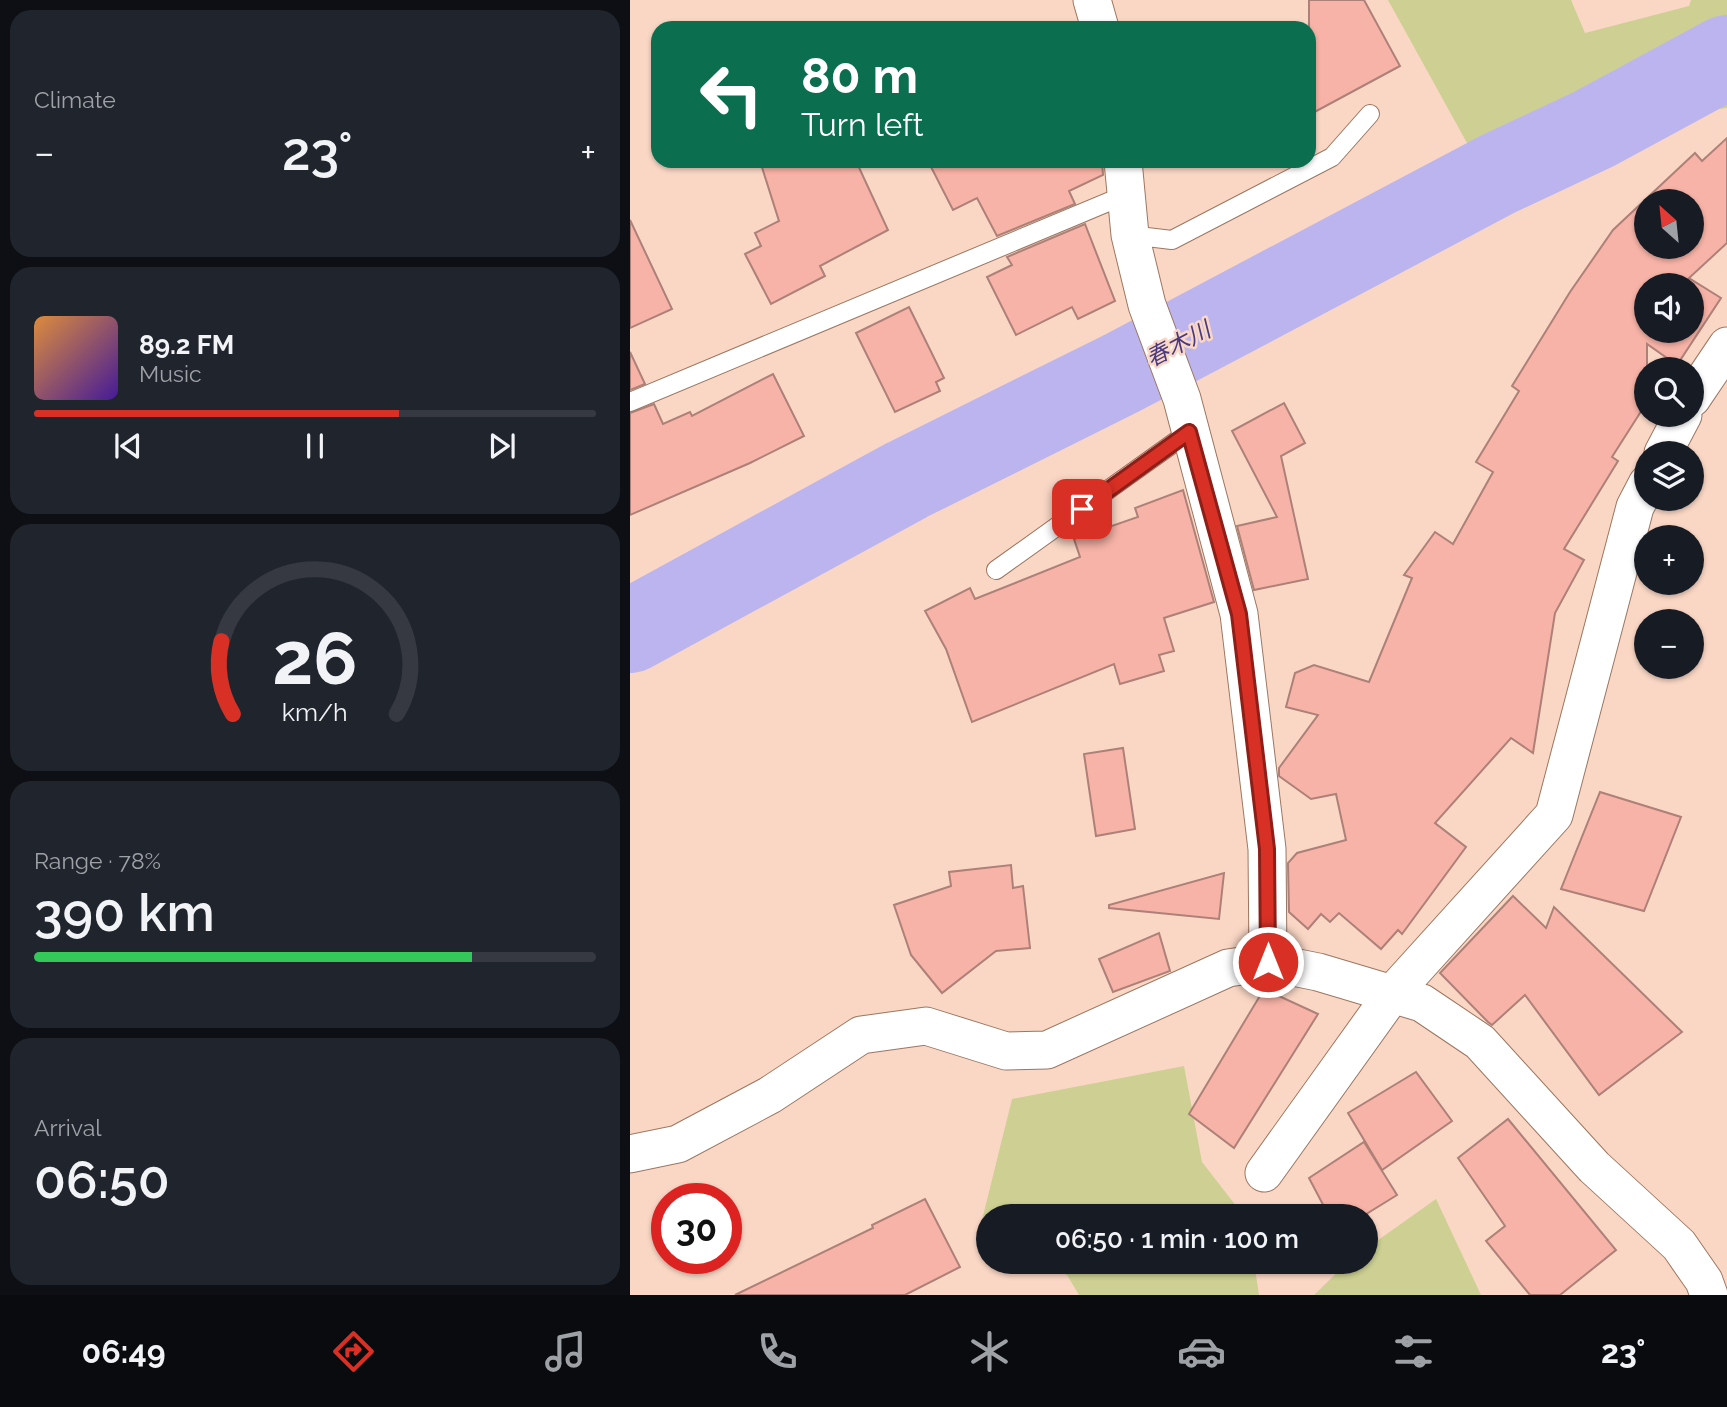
<!DOCTYPE html>
<html lang="en">
<head>
<meta charset="utf-8">
<style>
	:root { --surface:#171b24; --page:#20242c; --text:#f1f3f6; --muted:#9ea1a6; --line:#363941; --accent:#d93025 }
	body { margin:0; font-family:Raleway,"Noto Sans JP",sans-serif; background:var(--page); color:var(--text); height:100vh; display:flex; flex-direction:column; font-size:26px; white-space:nowrap }
	* { box-sizing:border-box; margin:0 }
	p { font-size:23px; color:var(--muted) }
	.icon { flex:none; width:38px; height:38px; fill:none; stroke:currentColor; stroke-width:2; stroke-linecap:round; stroke-linejoin:round }
	.map { position:relative; flex:1; overflow:hidden }
	.panel { display:flex; flex-direction:column; gap:10px; padding:10px; background:#0d0f14; width:630px }
	.panel>* { flex:none }
	.guide { position:absolute; left:21px; top:21px; width:665px; height:147px; border-radius:21px; box-shadow:0 2px 5px #0004; background:#0b6e4f; color:#fff; overflow:hidden }
	.needle { width:46px; rotate:333deg }
	.tools { position:absolute; left:1004px; top:189px; display:grid; gap:14px }
	.tools a { display:grid; place-items:center; width:70px; height:70px; border-radius:50%; background:var(--surface); box-shadow:0 2px 5px #0004; font-size:35px }
	.speed { position:absolute; left:21px; top:1183px; display:flex; gap:14px; font-size:35px; font-weight:700; text-align:center }
	.speed>* { display:grid; place-content:center; width:91px; height:91px; border-radius:50%; background:var(--surface); box-shadow:0 2px 5px #0004; line-height:1 }
	.speed .limit { border:10px solid #d22; background:#fff; color:#111 }
	.pin { position:absolute; display:grid; place-items:center; width:60px; height:60px; color:#fff; margin:-30px; border-radius:14px; box-shadow:0 4px 10px #0006 }
	.me { position:absolute; width:77px; margin:-38px; rotate:0deg; stroke-linejoin:round; filter:drop-shadow(0 0 5px #0008) }
	.turn { display:flex; align-items:center; gap:24px; height:147px; padding:0 35px; font-size:32px }
	.turn .icon { width:91px; height:91px; stroke-width:2.5 }
	.turn b { display:block; font-size:49px; line-height:60px }
	.big { font-size:52px; font-weight:600; line-height:1.1 }
	.panel .tile { flex:1; display:flex; flex-direction:column; justify-content:center; gap:10px; min-width:0; padding:0 24px; border-radius:21px; background:var(--page) }
	.panel .dial { align-items:center; gap:0 }
	.dial svg { height:182px; overflow:visible; fill:none; stroke:var(--line); stroke-width:7; stroke-linecap:round; text-anchor:middle }
	.dial text { fill:var(--text); stroke:none }
	.song { display:flex; align-items:center; gap:21px }
	.cover { width:84px; height:84px; border-radius:10px; background:linear-gradient(135deg,hsl(30 70% 55%),hsl(260 70% 35%)) }
	.played { height:7px; border-radius:4px; background:linear-gradient(90deg,var(--accent) 65%,var(--line) 65%) }
	.keys { display:flex; justify-content:space-around; direction:ltr }
	.heat { display:flex; justify-content:space-between; align-items:center; font-size:38px; direction:ltr }
	.charge { height:10px; border-radius:5px; background:linear-gradient(90deg,#34c759 78%,var(--line) 0) }
	.trip { position:absolute; left:346px; top:1204px; width:402px; height:70px; border-radius:35px; background:var(--surface); box-shadow:0 2px 5px #0004; font-weight:600; line-height:70px; text-align:center }
	.menu { display:flex; height:112px; justify-content:space-around; align-items:center; background:#090b0e; color:var(--muted) }
	.menu .icon { width:49px; height:49px }
	.menu .on { color:var(--accent) }
	.menu b { font-size:32px; color:var(--text) }
	main { display:flex; flex:1; min-height:0 }
	.map>svg:first-child { display:block }
	.green { fill:#cdd092 }
	.lines { fill:none; stroke-linecap:round; stroke-linejoin:round }
	.river { stroke:#bbb4ee; stroke-width:84 }
	.building { fill:#f7b3a7; stroke:#ad8078; stroke-width:2; fill-rule:evenodd }
	.lane-casing { stroke:#9c7661; stroke-width:20 }
	.street-casing { stroke:#9c7661; stroke-width:39 }
	.lane { stroke:#fff; stroke-width:18 }
	.street { stroke:#fff; stroke-width:37 }
	.route-casing { stroke:#8d1f18; stroke-width:18 }
	.route { stroke:#d93025; stroke-width:12 }
	.labels { text-anchor:middle; stroke-width:5; stroke-linejoin:round; paint-order:stroke }
	.water-label { font-size:23px; font-style:italic; fill:#493a7f; stroke:#fad7c5 }
</style>
</head>
<body>
<main>
<section class="panel">
<div class="tile"><p>Climate</p>
<div class="heat"><a>−</a><b class="big">23°</b><a>+</a></div>
</div>
<div class="tile">
<div class="song"><i class="cover"></i><div><b>89.2 FM</b><p>Music</p></div></div>
<div class="played"></div>
<div class="keys"><svg class="icon" aria-label="previous" viewBox="0 0 24 24"><path d="M18 5L8 12l10 7zM5 5v14"/></svg><svg class="icon" aria-label="pause" viewBox="0 0 24 24"><path d="M8 5v14M16 5v14"/></svg><svg class="icon" aria-label="next" viewBox="0 0 24 24"><path d="M6 5l10 7-10 7zM19 5v14"/></svg></div>
</div>
<div class="tile dial"><svg viewBox="0 0 100 80">
<path d="M14 69A42 42 0 1 1 86 69"/>
<path d="M14 69A42 42 0 0 1 9 37" stroke="#d93025"/>
<text x="50" y="56" font-size="32" font-weight="700">26</text>
<text x="50" y="72" font-size="11">km/h</text>
</svg></div>
<div class="tile"><p>Range · 78%</p><b class="big">390 km</b><div class="charge"></div></div>
<div class="tile"><p>Arrival</p><b class="big">06:50</b></div>
</section>
<div class="map">
<svg width="1097" height="1295" viewBox="0 0 1097 1295">
	<rect width="100%" height="100%" fill="#fad7c5"/>
	<!-- green -->
	<g class="green">
		<path d="M 758,0 L 941,0 L 955,33 L 1059,6 L 1061,0 L 1097,0 L 1097,108 L 1081,110 L 858,181 Z"/>
		<path d="M 554,1066 L 572,1162 L 614,1216 L 359,1216 L 359,1227 L 352,1220 L 382,1099 Z"/>
		<path d="M 806,1199 L 851,1295 L 684,1295 L 718,1262 L 737,1262 L 737,1248 Z"/>
		<path d="M 403,1262 L 624,1262 L 629,1295 L 449,1295 L 437,1275 Z"/>
	</g>
	<g class="lines">
		<!-- river -->
		<path class="river" d="M 0,631 L 277,480 L 492,373 L 868,174 L 964,129 L 1097,57"/>
	</g>
	<!-- building -->
	<g class="building">
		<path d="M 679,0 L 734,0 L 770,66 L 679,115 Z"/>
		<path d="M 1097,138 L 1097,243 L 1059,278 L 1091,298 L 1047,365 L 1017,344 L 1017,402 L 982,457 L 988,461 L 934,549 L 954,560 L 925,613 L 903,753 L 881,738 L 805,823 L 836,847 L 772,934 L 768,930 L 751,949 L 709,913 L 700,922 L 691,914 L 678,929 L 659,912 L 658,863 L 667,853 L 716,840 L 706,794 L 681,799 L 649,776 L 649,768 L 688,715 L 656,707 L 665,673 L 684,665 L 739,682 L 782,578 L 774,575 L 805,532 L 823,544 L 863,472 L 846,462 L 889,391 L 882,386 L 940,292 L 983,230 L 1065,153 L 1072,161 ZM 1017,201 L 1062,201 L 1062,247 L 1017,247 ZM 1017,285 L 1062,285 L 1062,331 L 1017,331 Z"/>
		<path d="M 130,161 L 226,161 L 258,230 L 190,266 L 195,276 L 141,304 L 115,254 L 131,246 L 125,233 L 149,221 Z"/>
		<path d="M 298,161 L 472,161 L 473,175 L 439,191 L 445,204 L 367,236 L 347,198 L 323,210 Z"/>
		<path d="M 0,220 L 42,309 L 0,328 Z"/>
		<path d="M 455,224 L 485,301 L 448,319 L 442,307 L 386,335 L 357,277 L 382,265 L 377,257 Z"/>
		<path d="M 279,307 L 314,378 L 306,382 L 310,391 L 265,412 L 226,333 Z"/>
		<path d="M 0,352 L 15,384 L 0,390 Z"/>
		<path d="M 143,374 L 174,436 L 120,463 L 0,515 L 0,413 L 24,404 L 33,424 L 60,412 L 62,416 Z"/>
		<path d="M 654,403 L 675,443 L 651,456 L 678,579 L 624,590 L 607,526 L 647,517 L 602,431 Z"/>
		<path d="M 553,490 L 584,602 L 534,618 L 544,651 L 529,655 L 534,671 L 490,684 L 484,664 L 342,722 L 316,649 L 295,611 L 340,588 L 345,599 L 450,557 L 444,539 L 508,517 L 505,508 Z"/>
		<path d="M 493,748 L 505,829 L 466,836 L 454,754 Z"/>
		<path d="M 970,792 L 1051,817 L 1014,911 L 931,889 Z"/>
		<path d="M 381,865 L 383,888 L 393,886 L 400,948 L 366,951 L 312,993 L 281,955 L 264,905 L 321,886 L 319,872 Z"/>
		<path d="M 594,873 L 589,919 L 479,908 L 479,905 Z"/>
		<path d="M 883,896 L 916,928 L 924,907 L 1052,1032 L 969,1095 L 895,995 L 862,1025 L 858,1022 L 810,973 Z"/>
		<path d="M 529,933 L 540,971 L 483,992 L 469,959 Z"/>
		<path d="M 634,989 L 688,1014 L 604,1148 L 559,1114 Z"/>
		<path d="M 786,1072 L 822,1121 L 752,1170 L 718,1113 Z"/>
		<path d="M 878,1119 L 986,1250 L 930,1295 L 900,1295 L 856,1241 L 875,1226 L 828,1158 Z"/>
		<path d="M 734,1142 L 767,1195 L 733,1216 L 699,1216 L 679,1178 Z"/>
		<path d="M 295,1199 L 330,1267 L 275,1295 L 105,1295 L 243,1228 L 242,1225 Z"/>
	</g>
	<g class="lines">
		<!-- lane casing -->
		<g class="lane-casing">
			<g id="lane">
				<path d="M 500,235 L 542,240 L 702,157 L 740,114"/>
				<path d="M 0,402 L 495,195"/>
				<path d="M 366,570 L 559,432"/>
			</g>
		</g>
		<!-- street casing -->
		<g class="street-casing">
			<g id="street">
				<path d="M 462,0 L 470,28"/>
				<path d="M 493,161 L 500,235 L 517,305 L 552,399 L 609,614 L 637,849 L 638,962"/>
				<path d="M 1062,398 L 1097,346"/>
				<path d="M 1033,453 L 1053,415"/>
				<path d="M 0,1154 L 48,1144 L 140,1095 L 231,1035 L 296,1026 L 376,1051 L 417,1050 L 598,968 L 638,962 L 688,972 L 792,1003 L 850,1042 L 964,1167 L 1049,1245 L 1074,1281 L 1079,1295"/>
				<path d="M 634,1173 L 763,993 L 924,815 L 1005,507 L 1017,484"/>
			</g>
		</g>
		<!-- lane -->
		<use href="#lane" class="lane"/>
		<!-- street -->
		<use href="#street" class="street"/>
	</g>
	<g class="lines">
		<!-- route casing -->
		<g class="route-casing">
			<path id="route" d="M 452,509 L 559,432 L 609,614 L 637,849 L 638,962"/>
		</g>
		<!-- route -->
		<use href="#route" class="route"/>
	</g>
	<g class="labels">
		<!-- water labels -->
		<g class="water-label">
			<text transform="translate(548 344) rotate(-28)" y="8">春木川</text>
		</g>
	</g>
</svg>
<div class="tools">
<a><svg class="needle" viewBox="-14 -14 28 28"><path d="M0-13l5 13h-10z" fill="#e53935"/><path d="M0 13l5-13h-10z" fill="#9ea1a6"/></svg></a>
<a><svg class="icon" aria-label="sound" viewBox="0 0 24 24"><path d="M4 9h4l5-4v14l-5-4H4zM17 9q2 3 0 6"/></svg></a>
<a><svg class="icon" aria-label="search" viewBox="0 0 24 24"><circle cx="10" cy="10" r="6"/><path d="M15 15l6 6"/></svg></a>
<a><svg class="icon" aria-label="layers" viewBox="0 0 24 24"><path d="M12 4l9 5-9 5-9-5zM3 14l9 5 9-5"/></svg></a>
<a>+</a>
<a>−</a>
</div>
<div class="speed"><div class="limit">30</div></div>
<div class="pin" style="left:452px;top:509px;background:#d93025"><svg class="icon" aria-label="arrive" viewBox="0 0 24 24"><path d="M6 21V4h12l-3 4 3 4H6"/></svg></div>
<svg class="me" style="left:638px;top:962px" viewBox="-20 -20 40 40"><circle r="17" fill="#d93025" stroke="#fff" stroke-width="3"/><path d="M0-11L8 9 0 5-8 9z" fill="#fff"/></svg>
<div class="trip">06:50 · 1 min · 100 m</div>
<div class="guide">
<div class="turn"><svg class="icon" aria-label="left" viewBox="0 0 24 24"><path d="M17 20v-9H6M10 6l-5 5 5 5"/></svg><div><b>80 m</b>Turn left</div></div>
</div>
</div>
</main>
<nav class="menu">
<b>06:49</b>
<svg class="icon on" aria-label="directions" viewBox="0 0 24 24"><path d="M12 3l9 9-9 9-9-9zM9 14v-3h6M13 9l2 2-2 2"/></svg>
<svg class="icon" aria-label="music" viewBox="0 0 24 24"><path d="M9 18V5l10-2v13"/><circle cx="6" cy="18" r="3"/><circle cx="16" cy="16" r="3"/></svg>
<svg class="icon" aria-label="phone" viewBox="0 0 24 24"><path d="M5 4h4l2 5-3 2q2 4 5 5l2-3 5 2v4C11 20 4 13 5 4z"/></svg>
<svg class="icon" aria-label="climate" viewBox="0 0 24 24"><path d="M12 3v18M4 7l16 10M4 17L20 7"/></svg>
<svg class="icon" aria-label="car" viewBox="0 0 24 24"><path d="M5 17H2v-5l4-1 3-4h7l3 4 3 1v5h-3M9 17h6M6 11h13"/><circle cx="7" cy="17" r="2"/><circle cx="17" cy="17" r="2"/></svg>
<svg class="icon" aria-label="filters" viewBox="0 0 24 24"><path d="M4 7h16M4 17h16"/><circle cx="9" cy="7" r="2"/><circle cx="15" cy="17" r="2"/></svg>
<b>23°</b>
</nav>
</body>
</html>
